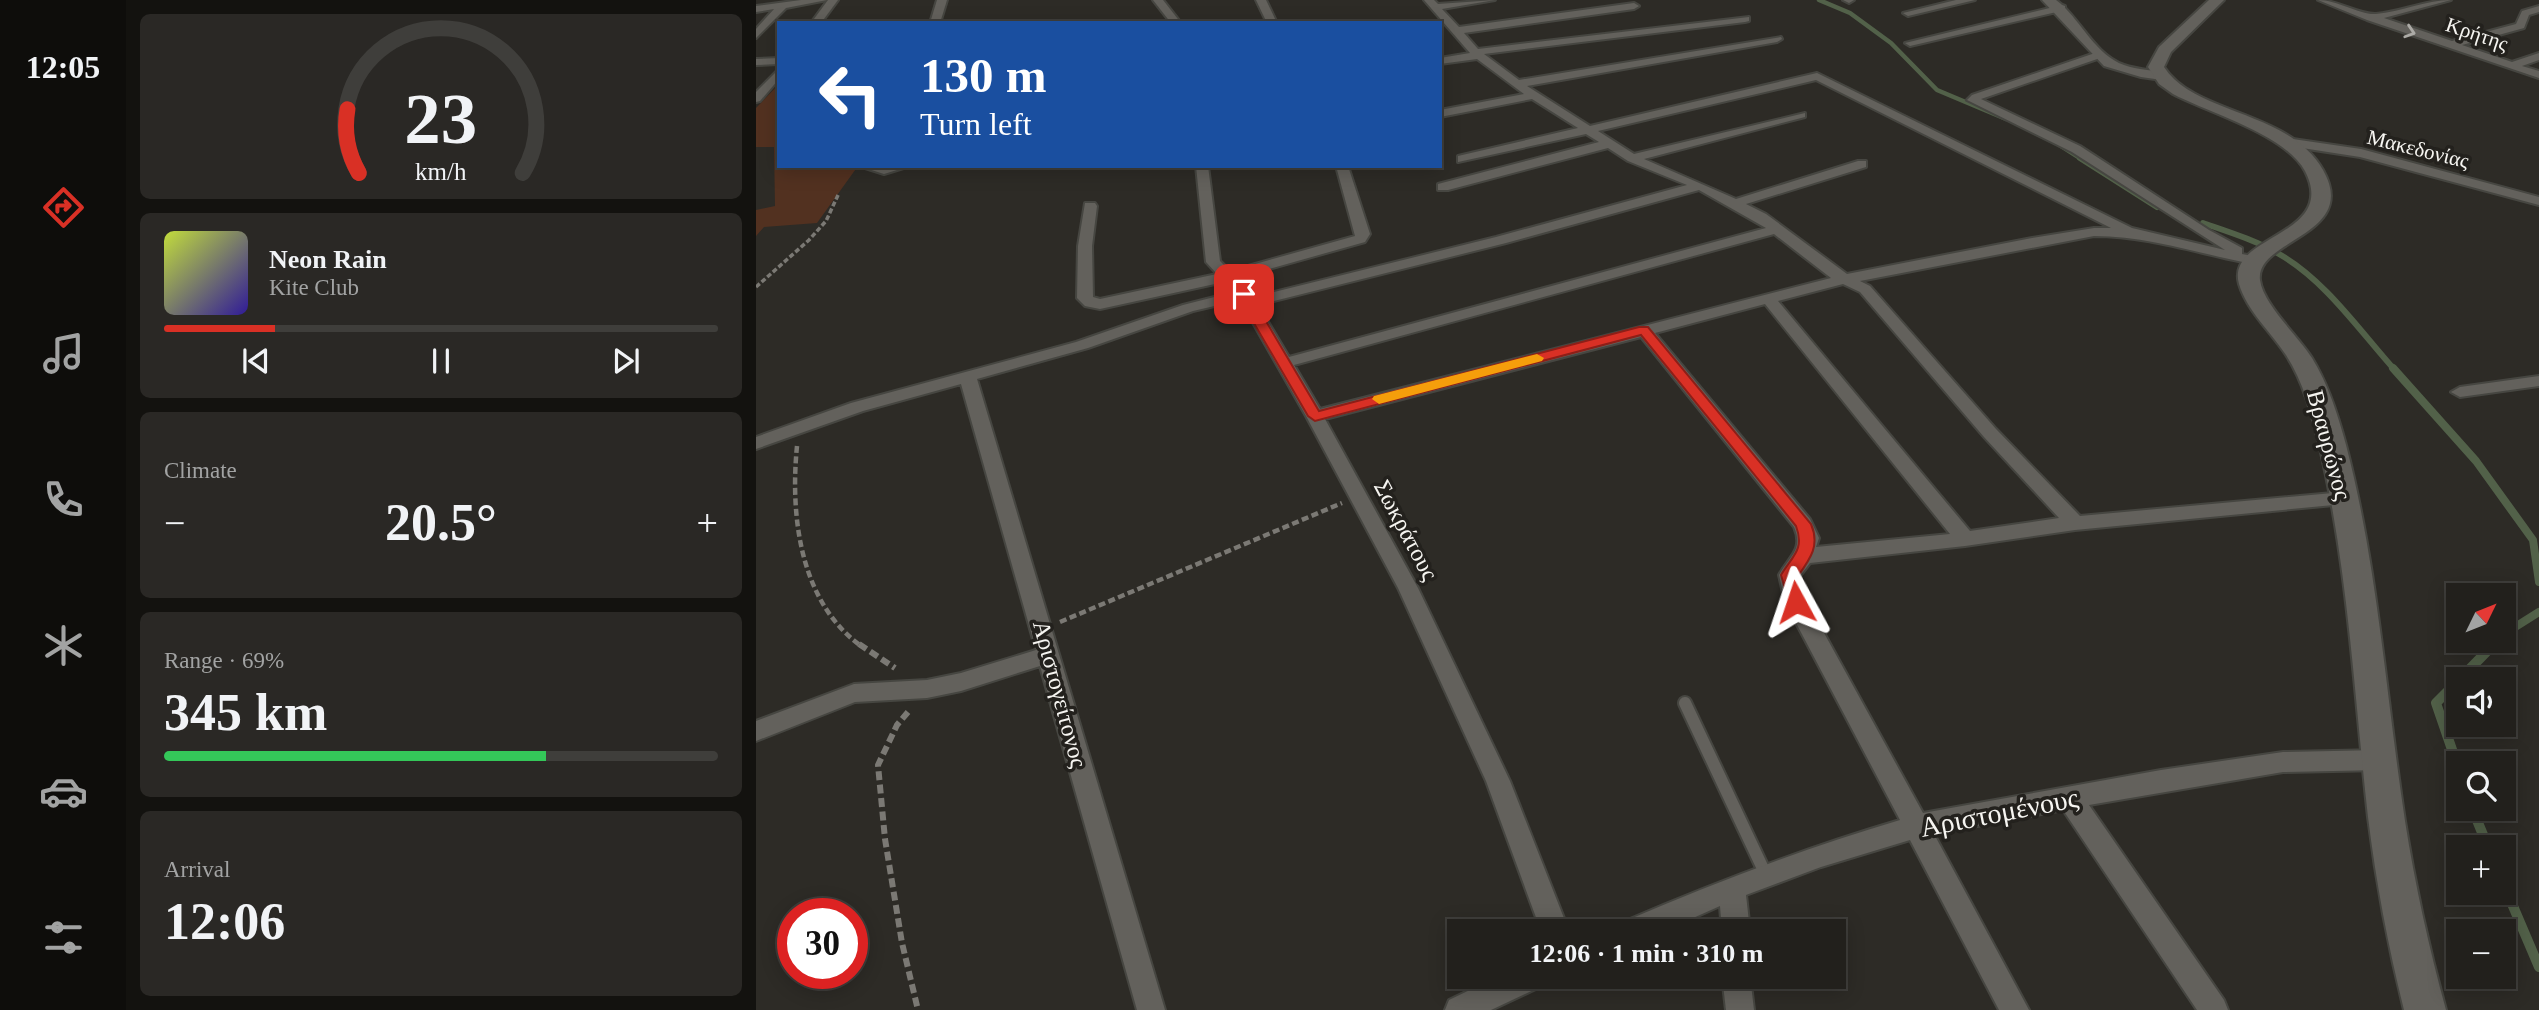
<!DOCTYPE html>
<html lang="en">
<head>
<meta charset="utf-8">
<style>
	:root { --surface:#22201c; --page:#2a2825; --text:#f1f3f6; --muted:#a2a3a3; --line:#3f3e3b; --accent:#d93025 }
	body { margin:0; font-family:Georgia,serif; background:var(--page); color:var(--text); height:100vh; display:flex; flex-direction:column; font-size:26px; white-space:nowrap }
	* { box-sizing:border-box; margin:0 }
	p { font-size:23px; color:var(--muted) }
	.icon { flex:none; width:38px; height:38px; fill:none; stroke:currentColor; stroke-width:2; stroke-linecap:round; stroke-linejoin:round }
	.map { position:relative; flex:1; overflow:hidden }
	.sheet { display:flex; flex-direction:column; gap:14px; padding:14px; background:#13120f; width:630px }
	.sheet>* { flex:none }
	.banner { position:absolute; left:21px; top:21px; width:665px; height:147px; border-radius:0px; box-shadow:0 4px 18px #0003,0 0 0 2px var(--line); background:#1a4fa0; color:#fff; overflow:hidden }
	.needle { width:46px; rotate:47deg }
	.fabs { position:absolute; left:1690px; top:583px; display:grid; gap:14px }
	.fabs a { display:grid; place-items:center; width:70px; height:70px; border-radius:0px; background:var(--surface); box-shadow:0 4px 18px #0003,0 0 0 2px var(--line); font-size:35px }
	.speed { position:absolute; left:21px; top:898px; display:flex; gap:14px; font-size:35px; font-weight:700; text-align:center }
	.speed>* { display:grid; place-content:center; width:91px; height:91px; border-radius:50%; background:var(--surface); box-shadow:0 4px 18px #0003,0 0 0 2px var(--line); line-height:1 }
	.speed .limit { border:10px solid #d22; background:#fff; color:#111 }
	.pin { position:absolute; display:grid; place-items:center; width:60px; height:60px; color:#fff; margin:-30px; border-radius:14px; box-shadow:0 4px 10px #0006 }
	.me { position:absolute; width:77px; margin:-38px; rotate:355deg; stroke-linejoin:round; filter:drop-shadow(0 0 5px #0008) }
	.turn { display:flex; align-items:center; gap:24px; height:147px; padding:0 28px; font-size:32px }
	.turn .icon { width:91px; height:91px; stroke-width:2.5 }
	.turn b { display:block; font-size:49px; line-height:60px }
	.big { font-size:52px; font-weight:800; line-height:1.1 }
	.sheet .tile { flex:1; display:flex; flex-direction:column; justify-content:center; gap:10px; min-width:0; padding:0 24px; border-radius:10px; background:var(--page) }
	.sheet .dial { align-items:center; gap:0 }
	.dial svg { height:182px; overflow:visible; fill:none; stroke:var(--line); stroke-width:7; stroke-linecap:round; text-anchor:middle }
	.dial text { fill:var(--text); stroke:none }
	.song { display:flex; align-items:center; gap:21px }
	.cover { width:84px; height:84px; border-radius:10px; background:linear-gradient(135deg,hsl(70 70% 55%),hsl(250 70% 35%)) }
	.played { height:7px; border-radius:4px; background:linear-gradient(90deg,var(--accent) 20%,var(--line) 20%) }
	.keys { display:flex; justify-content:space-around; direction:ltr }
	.heat { display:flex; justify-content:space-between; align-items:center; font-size:38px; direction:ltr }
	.charge { height:10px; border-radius:5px; background:linear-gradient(90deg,#34c759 69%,var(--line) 0) }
	.trip { position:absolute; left:691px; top:919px; width:399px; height:70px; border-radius:0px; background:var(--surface); box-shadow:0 4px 18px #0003,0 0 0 2px var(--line); font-weight:800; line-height:70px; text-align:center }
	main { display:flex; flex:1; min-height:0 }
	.tabs { display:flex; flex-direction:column; width:126px; justify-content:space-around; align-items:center; background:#0e0d0b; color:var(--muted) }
	.tabs .icon { width:49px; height:49px }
	.tabs .current { color:var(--accent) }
	.tabs b { font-size:32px; color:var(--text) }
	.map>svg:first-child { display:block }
	.green { fill:#523120 }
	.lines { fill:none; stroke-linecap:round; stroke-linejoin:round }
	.stream-far3 { stroke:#526149; stroke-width:4.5 }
	.stream-far2 { stroke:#526149; stroke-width:6 }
	.stream-far1 { stroke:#526149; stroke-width:8 }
	.stream { stroke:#526149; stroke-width:10 }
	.service-casing { stroke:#464641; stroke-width:16 }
	.minor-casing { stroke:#464641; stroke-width:4 }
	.tertiary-casing { stroke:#464641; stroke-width:4 }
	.secondary-casing { stroke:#464641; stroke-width:4 }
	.path-far2 { stroke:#7b7974; stroke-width:3.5; stroke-dasharray:5 2.5; stroke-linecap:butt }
	.path-far1 { stroke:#7b7974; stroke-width:4.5; stroke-dasharray:7 3.5; stroke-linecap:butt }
	.path { stroke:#7b7974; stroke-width:6; stroke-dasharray:9 4.5; stroke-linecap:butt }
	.service { stroke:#63615c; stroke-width:12 }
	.minor { fill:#63615c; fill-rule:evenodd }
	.tertiary { fill:#63615c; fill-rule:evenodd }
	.secondary { fill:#63615c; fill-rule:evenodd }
	.oneway { stroke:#acaba6 }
	.route { fill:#d93025; stroke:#8d1f18; stroke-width:2 }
	.slow { fill:#f59e0b }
	.labels { text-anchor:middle; stroke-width:7; stroke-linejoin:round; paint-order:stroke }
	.far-street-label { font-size:21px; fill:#f6f5f1; stroke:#23211d }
	.street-label { font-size:24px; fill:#f6f5f1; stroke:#23211d }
	.near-street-label { font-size:28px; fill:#f6f5f1; stroke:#23211d }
</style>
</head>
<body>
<main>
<nav class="tabs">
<b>12:05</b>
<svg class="icon current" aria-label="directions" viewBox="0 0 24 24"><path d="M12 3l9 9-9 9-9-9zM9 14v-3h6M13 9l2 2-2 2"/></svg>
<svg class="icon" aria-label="music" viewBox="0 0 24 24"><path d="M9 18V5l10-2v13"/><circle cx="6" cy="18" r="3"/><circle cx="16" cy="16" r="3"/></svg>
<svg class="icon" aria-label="phone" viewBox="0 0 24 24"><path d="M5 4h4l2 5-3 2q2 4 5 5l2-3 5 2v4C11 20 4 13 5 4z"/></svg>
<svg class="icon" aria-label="climate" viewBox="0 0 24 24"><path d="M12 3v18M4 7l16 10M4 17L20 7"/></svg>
<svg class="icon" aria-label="car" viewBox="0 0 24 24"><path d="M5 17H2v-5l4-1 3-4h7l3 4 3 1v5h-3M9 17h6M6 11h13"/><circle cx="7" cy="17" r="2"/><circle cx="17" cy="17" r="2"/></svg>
<svg class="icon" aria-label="filters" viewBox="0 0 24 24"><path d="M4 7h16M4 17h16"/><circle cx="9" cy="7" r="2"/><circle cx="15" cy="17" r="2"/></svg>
</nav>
<section class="sheet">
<div class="tile dial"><svg viewBox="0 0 100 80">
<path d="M14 69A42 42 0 1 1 86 69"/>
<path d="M14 69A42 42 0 0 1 9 41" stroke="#d93025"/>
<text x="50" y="56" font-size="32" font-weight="700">23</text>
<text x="50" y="72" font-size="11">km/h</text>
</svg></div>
<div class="tile">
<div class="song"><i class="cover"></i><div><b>Neon Rain</b><p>Kite Club</p></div></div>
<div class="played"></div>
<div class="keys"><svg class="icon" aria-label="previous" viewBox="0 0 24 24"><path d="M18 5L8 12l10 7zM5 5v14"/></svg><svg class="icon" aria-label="pause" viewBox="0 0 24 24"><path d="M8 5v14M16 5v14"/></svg><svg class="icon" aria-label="next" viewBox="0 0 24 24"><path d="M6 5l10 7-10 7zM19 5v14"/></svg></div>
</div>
<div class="tile"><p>Climate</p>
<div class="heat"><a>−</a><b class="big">20.5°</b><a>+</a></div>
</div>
<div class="tile"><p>Range · 69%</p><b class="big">345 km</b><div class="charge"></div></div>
<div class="tile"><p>Arrival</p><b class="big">12:06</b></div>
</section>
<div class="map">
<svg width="1783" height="1010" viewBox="0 0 1783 1010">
	<rect width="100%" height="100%" fill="#2d2b26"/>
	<!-- green -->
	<path class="green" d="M 23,84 L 23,166 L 102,166 L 61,223 L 8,227 L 0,236 L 0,210 L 19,206 L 18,147 L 0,147 L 0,108 Z"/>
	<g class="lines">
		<!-- stream-far3 -->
		<g class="stream-far3">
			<path d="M 1063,0 L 1094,13 L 1135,43 L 1181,90 L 1250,119"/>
			<path d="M 1302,144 L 1327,160"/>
		</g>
		<!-- stream-far2 -->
		<g class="stream-far2">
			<path d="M 1324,158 L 1401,207"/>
			<path d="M 1447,223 C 1473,232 1499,240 1523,254 C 1569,280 1603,330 1638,369"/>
		</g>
		<!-- stream-far1 -->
		<g class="stream-far1">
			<path d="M 1637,368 L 1720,461 L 1777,540 L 1783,582"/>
			<path d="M 1748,634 L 1783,612"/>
			<path d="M 1736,646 L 1742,640"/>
		</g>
		<!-- stream -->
		<g class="stream">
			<path d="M 1704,679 L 1738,644"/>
			<path d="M 1703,680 L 1680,703 L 1703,770"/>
			<path d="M 1716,808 L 1732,847"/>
			<path d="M 1748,885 L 1783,967"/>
		</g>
		<!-- service casing -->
		<g class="service-casing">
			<path id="service" d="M 929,703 L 1010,875"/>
		</g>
		<!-- minor casing -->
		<g class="minor-casing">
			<g id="minor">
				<path d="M 45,0 L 71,0 L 30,8 L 0,38 L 0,29 L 18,9 L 0,12 L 0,6 Z"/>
				<path d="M 72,0 L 82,0 L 65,23 L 55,23 Z"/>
				<path d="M 181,0 L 191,0 L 184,23 L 174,23 Z"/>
				<path d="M 397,0 L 407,0 L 425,23 L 415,23 Z"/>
				<path d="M 500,0 L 510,0 L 521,23 L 511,23 Z"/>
				<path d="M 668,0 L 678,0 L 682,4 L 739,0 L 686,9 L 703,27 L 878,3 L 883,6 L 878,9 L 708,33 L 722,49 L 993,17 L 993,21 L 989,22 L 728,54 L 763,80 L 1025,37 L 1026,39 L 1021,42 L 771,86 L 834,126 L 1061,73 L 1376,228 L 1469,250 L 1316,152 L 1211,100 L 1216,95 L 1339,53 L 1347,53 L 1347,57 L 1225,99 L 1324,146 L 1453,230 L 1486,248 L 1486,254 L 1502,257 L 1504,260 L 1502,263 L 1497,264 C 1444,254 1392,236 1338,236 L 1104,281 L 1114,286 L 1240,429 L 1324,516 L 1588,492 L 1595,493 L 1598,498 L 1595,503 L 1588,504 L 1319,530 L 1209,546 L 1054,563 L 1044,576 L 1051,602 L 1167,813 L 1405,770 L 1527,752 L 1625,750 L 1634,753 L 1637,760 L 1634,767 L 1625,770 L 1527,772 L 1333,805 L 1468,1000 L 1472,1010 L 1441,1010 L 1307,810 L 1178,834 L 1273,1010 L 1243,1010 L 1154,840 L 1065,867 L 990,895 L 994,931 L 966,931 L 964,906 L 908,931 L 863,931 L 867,922 C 958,883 1049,848 1144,820 L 1029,602 L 1023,575 C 1033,556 1048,550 1038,527 L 885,337 L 569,419 L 662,588 L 754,781 L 813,931 L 785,931 L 730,781 L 642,588 L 550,416 L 484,300 L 437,311 L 332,348 L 221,379 L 409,1010 L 381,1010 L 284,666 L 205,691 L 171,698 L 99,702 L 0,741 L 0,721 L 98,684 L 171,680 L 205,673 L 280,650 L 205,384 L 107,411 L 0,449 L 0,437 L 95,403 L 320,342 L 427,305 L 478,292 L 468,282 L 344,309 L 329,306 L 321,298 L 322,246 L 329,203 L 339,203 L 341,206 L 336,246 L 337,297 L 344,299 L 461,274 L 450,262 L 440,166 L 452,166 L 464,261 L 474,271 L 599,236 L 580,166 L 592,166 L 614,234 L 609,242 L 481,278 L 498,297 L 740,237 L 931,185 L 872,161 L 852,148 L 692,190 L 682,190 L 682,184 L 843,142 L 830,134 L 702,162 L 702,156 L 822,128 L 776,99 L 684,117 L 684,110 L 768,94 L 721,59 L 684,64 L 684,58 L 714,53 ZM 1060,80 L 1355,228 L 1338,228 L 1276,238 L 1091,274 L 1010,214 L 990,204 L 1110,167 L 1110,161 L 1102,161 L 980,199 L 888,159 L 1049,117 L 1049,113 L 878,154 L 842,131 ZM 943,190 L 1010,228 L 533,357 L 502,305 L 750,243 ZM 1018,234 L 1075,278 L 564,409 L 538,365 ZM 1087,284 L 1104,292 L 1228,437 L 1303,518 L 1214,531 L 1022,301 ZM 1009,304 L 1194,534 L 1060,547 L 1063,538 L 1054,519 L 899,333 Z"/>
				<path d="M 1087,0 L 1098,0 L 1093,3 Z"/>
				<path d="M 1200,0 L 1219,0 L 1152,16 L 1147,13 Z"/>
				<path d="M 1562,0 C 1582,0 1603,15 1620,14 C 1645,12 1669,0 1695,0 L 1628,18 L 1696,41 L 1760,24 L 1766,11 L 1783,6 L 1783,12 L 1773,15 L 1768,28 L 1706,45 L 1756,62 L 1783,53 L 1783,60 L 1766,66 L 1783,71 L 1783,78 L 1611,20 Z"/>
				<path d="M 1306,5 L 1309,6 L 1309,10 L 1154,46 L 1149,43 Z"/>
				<path d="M 23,58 L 23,64 L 0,65 L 0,59 Z"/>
				<path d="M 23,69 L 23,79 L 4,101 L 0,102 L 0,92 Z"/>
				<path d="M 1530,138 L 1605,149 L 1783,197 L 1783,205 L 1604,157 L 1526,145 L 1526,139 Z"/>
				<path d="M 103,166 L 154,166 L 128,174 Z"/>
				<path d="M 1783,376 L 1783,386 L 1704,397 L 1695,392 L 1704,387 Z"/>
				<path d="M 743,976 L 790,976 L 786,986 L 735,1010 L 689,1010 L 693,1000 Z"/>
				<path d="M 966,976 L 994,976 L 998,1010 L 970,1010 Z"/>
			</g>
		</g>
		<!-- tertiary casing -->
		<g class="tertiary-casing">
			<path id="tertiary" d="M 1286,0 L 1300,0 L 1305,4 C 1326,23 1340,55 1368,65 C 1382,70 1397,70 1411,73 L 1413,76 L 1406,80 L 1385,77 L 1348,66 Z"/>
		</g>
		<!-- secondary casing -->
		<g class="secondary-casing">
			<path id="secondary" d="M 1453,0 L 1468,0 L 1415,52 L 1408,67 C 1439,115 1533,110 1567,170 C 1604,236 1499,239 1504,280 C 1507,304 1542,336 1556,358 C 1572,384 1582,415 1590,445 C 1622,568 1630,696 1649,821 C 1659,885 1673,948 1690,1010 L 1648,1010 C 1632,946 1620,882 1612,817 C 1598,693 1592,566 1563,444 C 1556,414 1547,381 1530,355 C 1515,332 1491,311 1483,284 C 1469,234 1583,237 1549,171 C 1529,134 1453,113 1417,94 L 1403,84 L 1392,67 L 1403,47 Z"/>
		</g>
		<!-- path-far2 -->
		<path class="path-far2" d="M 0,287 L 53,240 L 70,221 L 83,193"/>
		<!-- path-far1 -->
		<g class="path-far1">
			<path d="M 41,446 C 34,516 44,602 105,646"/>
			<path d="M 304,622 L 586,503"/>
		</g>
		<!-- path -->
		<g class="path">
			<path d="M 103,644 L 139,668"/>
			<path d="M 152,712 L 141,725 L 122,765 L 129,839 L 146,943 L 162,1010"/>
		</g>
		<!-- service -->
		<use href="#service" class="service"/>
		<!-- minor -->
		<use href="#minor" class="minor"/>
		<!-- tertiary -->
		<use href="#tertiary" class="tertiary"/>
		<!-- secondary -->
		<use href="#secondary" class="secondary"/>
	</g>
	<!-- one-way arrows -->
	<defs><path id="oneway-chevron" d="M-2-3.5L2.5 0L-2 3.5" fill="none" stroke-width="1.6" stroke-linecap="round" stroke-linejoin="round" transform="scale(1.75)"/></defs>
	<use class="oneway" href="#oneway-chevron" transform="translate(1654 32) rotate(18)"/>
	<!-- route -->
	<path class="route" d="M 488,290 L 494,294 L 563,411 L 883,327 L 892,327 L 1055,524 C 1064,545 1055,558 1042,576 L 1049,602 L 1047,606 L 1034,606 L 1025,575 C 1036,556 1049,550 1040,526 L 885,335 L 559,421 L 552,416 L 481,294 Z"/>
	<!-- slow -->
	<path class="slow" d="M 781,354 L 788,358 L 786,361 L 623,404 L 616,399 L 618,396 Z"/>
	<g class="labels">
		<!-- far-street labels -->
		<g class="far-street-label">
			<text transform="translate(1721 34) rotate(19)" y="7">Κρήτης</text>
			<text transform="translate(1662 149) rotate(14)" y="7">Μακεδονίας</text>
		</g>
		<!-- street labels -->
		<g class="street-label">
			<text transform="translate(1573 445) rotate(75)" y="8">Βραυρώνος</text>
			<text transform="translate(650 530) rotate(62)" y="8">Σωκράτους</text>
			<text transform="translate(304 694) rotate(75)" y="8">Αριστογείτονος</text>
		</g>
		<!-- near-street labels -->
		<g class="near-street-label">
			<text transform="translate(1243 812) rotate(-11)" y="10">Αριστομένους</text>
		</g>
	</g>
</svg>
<div class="fabs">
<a><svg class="needle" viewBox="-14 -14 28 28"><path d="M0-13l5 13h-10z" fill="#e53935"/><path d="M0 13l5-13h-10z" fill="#a2a3a3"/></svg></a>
<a><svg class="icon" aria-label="sound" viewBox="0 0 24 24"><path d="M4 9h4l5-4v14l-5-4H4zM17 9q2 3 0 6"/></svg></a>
<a><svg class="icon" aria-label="search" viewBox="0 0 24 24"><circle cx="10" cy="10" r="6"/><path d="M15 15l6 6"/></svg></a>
<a>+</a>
<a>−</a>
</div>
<div class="speed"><div class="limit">30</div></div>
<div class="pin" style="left:488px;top:294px;background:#d93025"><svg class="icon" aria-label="arrive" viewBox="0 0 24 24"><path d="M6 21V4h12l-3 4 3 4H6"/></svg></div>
<svg class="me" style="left:1040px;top:602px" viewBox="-20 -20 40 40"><path d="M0-17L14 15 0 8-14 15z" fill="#d93025" stroke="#fff" stroke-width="4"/></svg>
<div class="trip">12:06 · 1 min · 310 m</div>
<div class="banner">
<div class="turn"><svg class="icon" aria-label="left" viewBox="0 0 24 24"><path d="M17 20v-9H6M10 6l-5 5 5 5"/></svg><div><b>130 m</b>Turn left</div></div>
</div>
</div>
</main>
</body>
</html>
